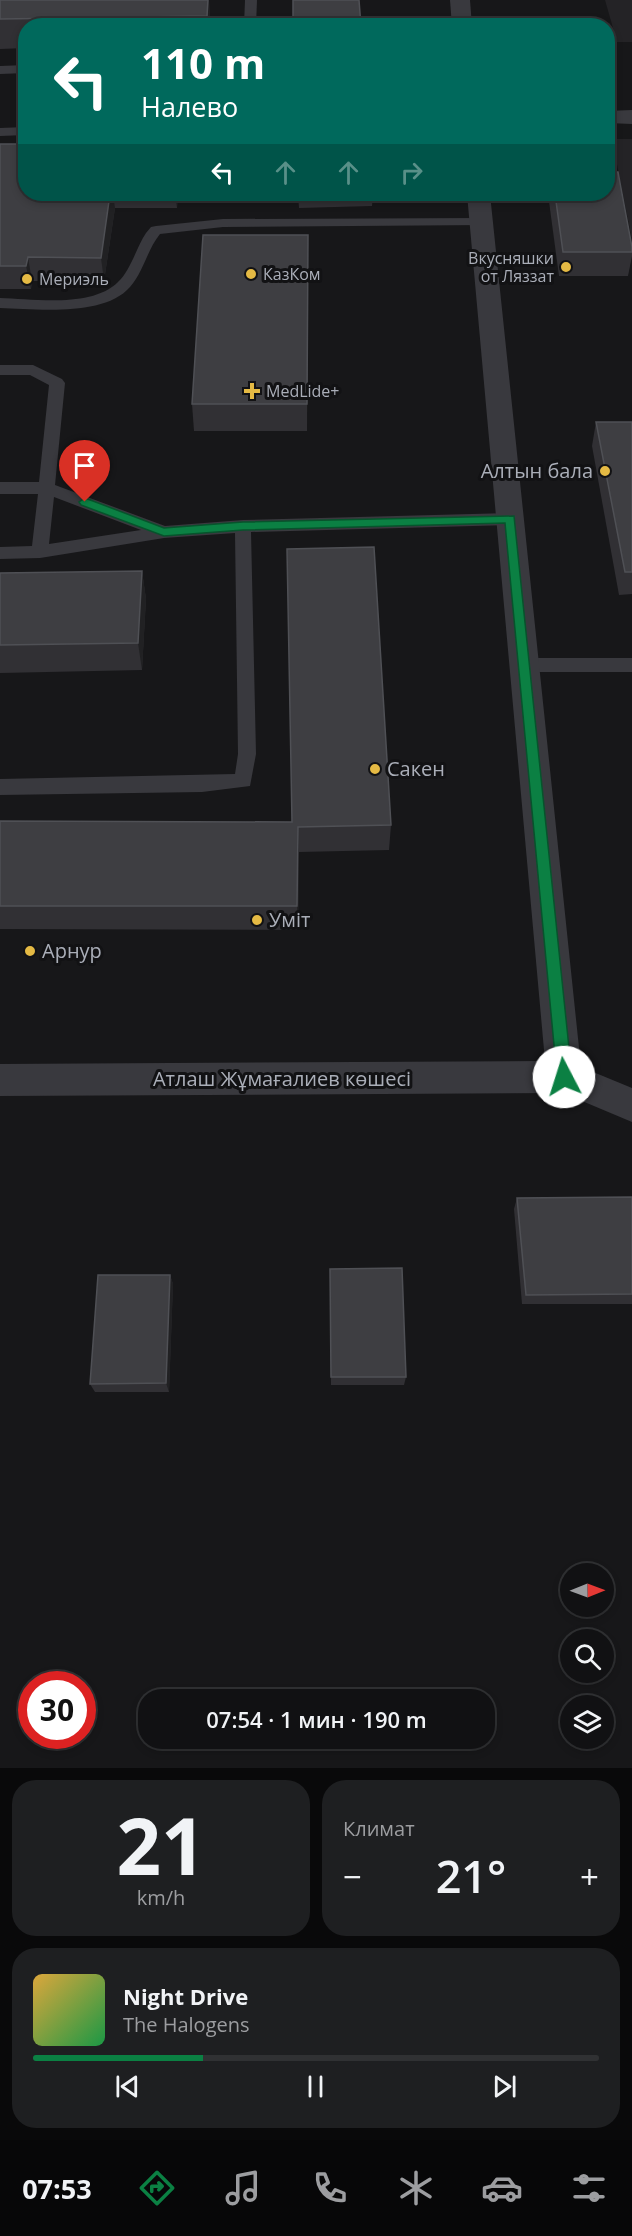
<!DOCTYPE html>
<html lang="ru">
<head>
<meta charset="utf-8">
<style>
	:root { --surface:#111113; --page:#1e1f21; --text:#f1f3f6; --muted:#9c9da0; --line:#303133; --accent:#0b8043 }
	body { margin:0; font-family:"Open Sans",sans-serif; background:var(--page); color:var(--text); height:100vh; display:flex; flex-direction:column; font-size:22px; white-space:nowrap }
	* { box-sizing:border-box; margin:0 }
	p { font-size:20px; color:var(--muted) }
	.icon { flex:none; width:33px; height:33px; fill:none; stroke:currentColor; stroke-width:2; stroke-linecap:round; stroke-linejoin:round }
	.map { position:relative; height:1768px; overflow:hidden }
	.side { display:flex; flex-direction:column; gap:12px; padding:12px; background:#09090a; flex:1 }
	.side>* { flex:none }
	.guide { position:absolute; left:18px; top:18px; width:597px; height:183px; border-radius:24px; box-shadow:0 3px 9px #0003,0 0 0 2px var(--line); background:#00695c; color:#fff; overflow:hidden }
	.needle { width:39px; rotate:89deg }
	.tools { position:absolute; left:560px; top:1563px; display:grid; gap:12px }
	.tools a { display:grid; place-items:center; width:54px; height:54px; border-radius:50%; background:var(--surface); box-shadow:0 3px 9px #0003,0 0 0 2px var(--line); font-size:30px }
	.speed { position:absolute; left:18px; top:1671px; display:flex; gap:12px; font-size:30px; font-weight:700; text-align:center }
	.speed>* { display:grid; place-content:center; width:78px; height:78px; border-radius:50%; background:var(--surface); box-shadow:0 3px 9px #0003,0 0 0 2px var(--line); line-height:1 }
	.speed .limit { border:9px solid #d22; background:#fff; color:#111 }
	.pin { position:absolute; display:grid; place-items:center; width:51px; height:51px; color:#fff; margin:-62px -26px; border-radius:50% 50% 50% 0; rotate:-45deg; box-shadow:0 0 6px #0007 }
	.pin .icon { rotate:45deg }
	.me { position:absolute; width:66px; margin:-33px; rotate:355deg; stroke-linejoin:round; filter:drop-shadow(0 0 4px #0008) }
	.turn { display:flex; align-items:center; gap:21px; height:126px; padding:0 24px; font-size:27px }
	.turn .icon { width:78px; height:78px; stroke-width:2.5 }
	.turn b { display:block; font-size:42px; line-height:51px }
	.lanes { display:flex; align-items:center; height:57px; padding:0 24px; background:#0003; justify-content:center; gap:30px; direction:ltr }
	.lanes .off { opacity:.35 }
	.big { font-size:45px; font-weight:600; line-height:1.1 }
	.side .widget { flex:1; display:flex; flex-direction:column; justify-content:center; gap:9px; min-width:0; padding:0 21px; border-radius:24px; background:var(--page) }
	.side .dial { align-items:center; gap:0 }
	.dial b { font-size:78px; line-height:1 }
	.song { display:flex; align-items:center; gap:18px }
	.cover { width:72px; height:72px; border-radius:9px; background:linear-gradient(135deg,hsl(40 70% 55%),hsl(140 70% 35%)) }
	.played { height:6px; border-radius:3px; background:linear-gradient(90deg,var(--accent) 30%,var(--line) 30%) }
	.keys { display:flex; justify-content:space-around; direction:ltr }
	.heat { display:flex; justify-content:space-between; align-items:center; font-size:33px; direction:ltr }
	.side .tiles { flex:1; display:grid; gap:12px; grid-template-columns:1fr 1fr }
	.widget:last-child { grid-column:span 2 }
	.trip { position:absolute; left:138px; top:1689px; width:357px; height:60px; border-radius:24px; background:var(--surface); box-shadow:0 3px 9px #0003,0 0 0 2px var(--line); font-weight:600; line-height:60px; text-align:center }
	.dock { display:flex; height:96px; justify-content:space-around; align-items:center; background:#070708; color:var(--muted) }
	.dock .icon { width:42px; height:42px }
	.dock .selected { color:var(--accent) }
	.dock b { font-size:27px; color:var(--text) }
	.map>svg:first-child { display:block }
	.built { fill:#242326 }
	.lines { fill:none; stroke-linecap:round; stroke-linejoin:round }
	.service { fill:#39393e; fill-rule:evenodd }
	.minor { fill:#39393e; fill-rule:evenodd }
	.wall { fill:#313034 }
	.shaded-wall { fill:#212123 }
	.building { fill:#3e3e42; stroke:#4f5055; stroke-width:1.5 }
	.route { fill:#0b8043; stroke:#07532c; stroke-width:1.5 }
	.poi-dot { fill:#e5ba44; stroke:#121214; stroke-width:2 }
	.labels { text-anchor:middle; stroke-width:6; stroke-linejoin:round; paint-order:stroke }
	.far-poi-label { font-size:16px; fill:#aaaeb8; stroke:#121214; text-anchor:start }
	.poi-label { font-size:20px; fill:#aaaeb8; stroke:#121214; text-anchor:start }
	.street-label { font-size:20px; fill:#aaaeb8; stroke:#121214 }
</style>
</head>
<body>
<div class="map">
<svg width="632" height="1768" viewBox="0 0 632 1768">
	<rect width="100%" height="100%" fill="#171719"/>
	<!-- built -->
	<g class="built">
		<path d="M 605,0 L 632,0 L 632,42 L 617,42 Z"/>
		<path d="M 612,139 L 632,139 L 632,240 Z"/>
	</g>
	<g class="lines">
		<!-- service -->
		<g class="service">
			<path d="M 245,0 L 257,0 L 256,26 L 244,26 Z"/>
			<path d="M 26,65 L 26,73 L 0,74 L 0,66 Z"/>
			<path d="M 26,127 L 26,135 L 0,136 L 0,128 Z"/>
			<path d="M 481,218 L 488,222 L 486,225 L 223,227 L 160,234 C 147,250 144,271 130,287 C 104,317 37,309 0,308 L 0,298 C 34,299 92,308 118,282 C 131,270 136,248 146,233 L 151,227 L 156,226 L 223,219 Z"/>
			<path d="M 0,365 L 33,365 L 62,379 L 65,383 L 55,485 L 165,526 L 243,520 L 510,513 L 516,515 L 518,519 L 516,523 L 510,525 L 251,532 L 256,754 L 250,786 L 202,792 L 0,795 L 0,779 L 235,774 L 238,754 L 235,533 L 164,538 L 40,558 L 0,559 L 0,547 L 32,546 L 38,494 L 0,494 L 0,482 L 39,482 L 49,385 L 30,375 L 0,375 ZM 54,497 L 141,530 L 49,544 Z"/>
			<path d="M 524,658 L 632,658 L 632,672 L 524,672 L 518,670 L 515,665 L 518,660 Z"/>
		</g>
		<!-- minor -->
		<g class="minor">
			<path d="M 450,0 L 470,0 L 472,26 L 452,26 Z"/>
			<path d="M 632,110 L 632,124 L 608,123 L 608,111 Z"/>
			<path d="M 467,194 L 490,194 L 581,1067 L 632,1088 L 632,1122 L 563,1093 L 0,1096 L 0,1064 L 545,1061 Z"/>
		</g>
	</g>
	<!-- wall -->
	<g class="wall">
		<path d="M 0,0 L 209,0 L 210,26 L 26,26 L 26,48 L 0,49 Z"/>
		<path d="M 0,144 L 26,194 L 178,194 L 177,208 L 115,208 L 104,281 L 32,281 L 31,289 L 0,289 Z"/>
		<path d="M 298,194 L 373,194 L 372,206 L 299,208 Z"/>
		<path d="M 548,194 L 608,194 L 632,247 L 632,256 L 628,276 L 559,276 Z"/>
		<path d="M 308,235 L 307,431 L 194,431 L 192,404 Z"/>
		<path d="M 596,422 L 632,422 L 632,594 L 619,595 L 592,446 Z"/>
		<path d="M 142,571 L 146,599 L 142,670 L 0,673 L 0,573 Z"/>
		<path d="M 0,821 L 391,825 L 389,850 L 299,852 L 298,930 L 0,929 Z"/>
		<path d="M 632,1197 L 632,1304 L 522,1304 L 514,1209 L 517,1198 Z"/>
		<path d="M 170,1275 L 173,1284 L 169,1392 L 95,1392 L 90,1384 Z"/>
		<path d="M 330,1279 L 406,1377 L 404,1385 L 331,1385 Z"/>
	</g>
	<!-- shaded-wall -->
	<g class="shaded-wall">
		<path d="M 208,0 L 209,0 L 210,26 L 208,26 Z"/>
		<path d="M 110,194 L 113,194 L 115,208 L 104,281 L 101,258 Z"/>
		<path d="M 175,194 L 178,194 L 177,208 Z"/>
		<path d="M 28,257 L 32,281 L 31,289 L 26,266 Z"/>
		<path d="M 142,571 L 146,599 L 142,670 L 138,643 Z"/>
		<path d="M 298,827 L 299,852 L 298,930 L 297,906 Z"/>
		<path d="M 170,1275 L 173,1284 L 169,1392 L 166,1383 Z"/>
	</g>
	<!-- building -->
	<g class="building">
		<path d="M 0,0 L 208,0 L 207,16 L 0,19 Z"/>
		<path d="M 293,0 L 359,0 L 361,26 L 293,26 Z"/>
		<path d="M 0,144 L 26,144 L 26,194 L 110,194 L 101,258 L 28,257 L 26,266 L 0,266 Z"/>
		<path d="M 608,172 L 618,172 L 632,247 L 632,252 L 563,252 L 555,194 L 608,194 Z"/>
		<path d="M 203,235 L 308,235 L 307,404 L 192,404 Z"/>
		<path d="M 596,422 L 632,422 L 632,572 L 625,572 Z"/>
		<path d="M 374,547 L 391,825 L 298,827 L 297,906 L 0,906 L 0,821 L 292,822 L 287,549 Z"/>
		<path d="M 142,571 L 138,643 L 0,645 L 0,573 Z"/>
		<path d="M 632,1197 L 632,1294 L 526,1295 L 517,1198 Z"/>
		<path d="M 402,1268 L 406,1377 L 331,1377 L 330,1269 Z"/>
		<path d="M 98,1275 L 170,1275 L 166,1383 L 90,1384 Z"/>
	</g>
	<!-- route -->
	<path class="route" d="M 85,498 L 164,528 L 243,522 L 514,516 L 572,1077 L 569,1082 L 564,1084 L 559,1082 L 557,1077 L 505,523 L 243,530 L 164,536 L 81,505 L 79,502 Z"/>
	<!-- markers -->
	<g class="poi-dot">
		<circle cx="566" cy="267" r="6"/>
		<circle cx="251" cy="274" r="6"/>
		<circle cx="27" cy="279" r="6"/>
		<path d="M249 382h6v6h6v6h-6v6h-6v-6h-6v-6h6z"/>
		<circle cx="605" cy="471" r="6"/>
		<circle cx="375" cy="769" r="6"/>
		<circle cx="257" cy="920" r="6"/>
		<circle cx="30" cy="951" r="6"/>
	</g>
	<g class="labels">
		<!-- far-poi labels -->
		<g class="far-poi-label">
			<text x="554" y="264" text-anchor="end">Вкусняшки<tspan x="554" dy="18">от Ляззат</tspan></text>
			<text x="263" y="280">КазКом</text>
			<text x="39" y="285">Мериэль</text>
			<text x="266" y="397">MedLide+</text>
		</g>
		<!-- poi labels -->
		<g class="poi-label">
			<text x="593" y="478" text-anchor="end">Алтын бала</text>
			<text x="387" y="776">Сакен</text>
			<text x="269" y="927">Умiт</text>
			<text x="42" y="958">Арнур</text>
		</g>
		<!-- street labels -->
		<g class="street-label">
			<text x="282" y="1086">Атлаш Жұмағалиев көшесі</text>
		</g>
	</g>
</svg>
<div class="tools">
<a><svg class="needle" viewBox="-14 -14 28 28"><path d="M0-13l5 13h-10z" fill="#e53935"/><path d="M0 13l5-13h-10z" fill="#9c9da0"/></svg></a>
<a><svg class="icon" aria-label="search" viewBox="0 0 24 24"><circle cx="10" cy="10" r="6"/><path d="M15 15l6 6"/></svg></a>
<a><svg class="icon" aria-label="layers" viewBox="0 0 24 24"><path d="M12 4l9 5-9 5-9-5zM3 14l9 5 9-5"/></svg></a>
</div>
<div class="speed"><div class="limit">30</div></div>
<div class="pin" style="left:85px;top:502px;background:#d93025"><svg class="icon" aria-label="arrive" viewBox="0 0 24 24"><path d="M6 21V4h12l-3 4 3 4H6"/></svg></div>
<svg class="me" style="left:564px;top:1077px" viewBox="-20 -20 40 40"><circle r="19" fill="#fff"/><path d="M0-13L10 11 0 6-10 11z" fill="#0b8043"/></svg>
<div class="trip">07:54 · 1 мин · 190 m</div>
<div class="guide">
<div class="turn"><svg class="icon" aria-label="left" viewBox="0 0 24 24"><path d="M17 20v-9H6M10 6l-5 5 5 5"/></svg><div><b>110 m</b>Налево</div></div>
<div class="lanes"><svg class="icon" aria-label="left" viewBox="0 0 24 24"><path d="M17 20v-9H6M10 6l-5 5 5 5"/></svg><svg class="icon off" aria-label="ahead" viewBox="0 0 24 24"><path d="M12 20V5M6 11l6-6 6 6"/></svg><svg class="icon off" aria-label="ahead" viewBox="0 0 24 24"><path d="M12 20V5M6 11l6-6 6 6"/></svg><svg class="icon off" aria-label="right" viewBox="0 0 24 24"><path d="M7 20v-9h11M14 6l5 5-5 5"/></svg></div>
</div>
</div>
<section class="side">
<div class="tiles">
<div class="widget dial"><b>21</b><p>km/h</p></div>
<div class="widget"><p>Климат</p>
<div class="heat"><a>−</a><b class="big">21°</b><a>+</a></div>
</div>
<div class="widget">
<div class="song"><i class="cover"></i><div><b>Night Drive</b><p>The Halogens</p></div></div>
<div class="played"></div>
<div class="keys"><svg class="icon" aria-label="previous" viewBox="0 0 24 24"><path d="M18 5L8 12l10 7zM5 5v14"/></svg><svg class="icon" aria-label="pause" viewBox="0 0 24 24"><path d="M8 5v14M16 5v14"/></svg><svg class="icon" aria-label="next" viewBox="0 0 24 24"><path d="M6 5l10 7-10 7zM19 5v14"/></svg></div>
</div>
</div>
</section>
<nav class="dock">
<b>07:53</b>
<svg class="icon selected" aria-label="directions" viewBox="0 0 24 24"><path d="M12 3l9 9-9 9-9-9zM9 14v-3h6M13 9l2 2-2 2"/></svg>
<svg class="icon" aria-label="music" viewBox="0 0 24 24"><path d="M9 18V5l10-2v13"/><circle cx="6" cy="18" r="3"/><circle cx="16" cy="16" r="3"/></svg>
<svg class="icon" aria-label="phone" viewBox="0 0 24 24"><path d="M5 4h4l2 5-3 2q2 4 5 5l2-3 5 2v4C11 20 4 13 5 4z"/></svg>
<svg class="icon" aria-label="climate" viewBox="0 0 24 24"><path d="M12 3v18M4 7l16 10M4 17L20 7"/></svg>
<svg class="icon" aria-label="car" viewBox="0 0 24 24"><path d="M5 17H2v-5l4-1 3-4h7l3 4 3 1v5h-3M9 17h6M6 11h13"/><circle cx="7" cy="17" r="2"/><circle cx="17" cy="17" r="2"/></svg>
<svg class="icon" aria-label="filters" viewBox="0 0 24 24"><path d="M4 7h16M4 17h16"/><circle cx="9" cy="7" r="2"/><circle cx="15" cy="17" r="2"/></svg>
</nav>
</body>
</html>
